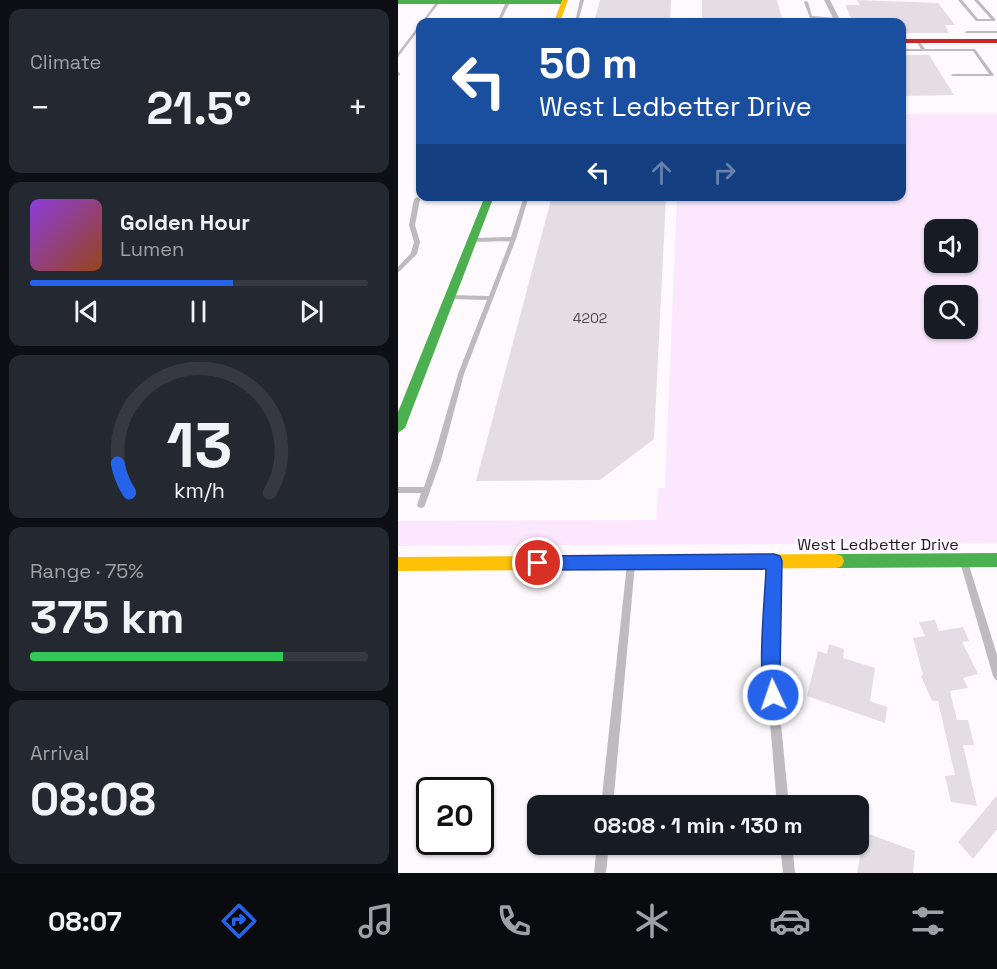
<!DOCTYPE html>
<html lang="en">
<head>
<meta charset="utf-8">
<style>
	:root { --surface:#171b24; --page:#242831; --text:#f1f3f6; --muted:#9ea1a6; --line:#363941; --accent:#2563eb }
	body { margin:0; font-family:"Space Grotesk",sans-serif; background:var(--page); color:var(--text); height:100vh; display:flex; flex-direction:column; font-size:22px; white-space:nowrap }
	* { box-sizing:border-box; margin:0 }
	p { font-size:20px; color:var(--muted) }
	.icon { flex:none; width:33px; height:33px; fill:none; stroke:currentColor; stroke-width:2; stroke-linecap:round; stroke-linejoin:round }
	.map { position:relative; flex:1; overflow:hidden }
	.details { display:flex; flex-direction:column; gap:9px; padding:9px; background:#0d0f14; width:398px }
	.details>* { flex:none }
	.hud { position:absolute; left:18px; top:18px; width:490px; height:183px; border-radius:12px; box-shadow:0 2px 4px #0004; background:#1a4fa0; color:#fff; overflow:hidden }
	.tools { position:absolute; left:526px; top:219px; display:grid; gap:12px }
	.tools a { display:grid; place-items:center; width:54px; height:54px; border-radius:12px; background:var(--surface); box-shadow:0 2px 4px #0004; font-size:30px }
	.speed { position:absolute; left:18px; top:777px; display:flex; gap:12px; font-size:30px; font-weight:700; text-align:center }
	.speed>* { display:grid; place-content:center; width:78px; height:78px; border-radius:50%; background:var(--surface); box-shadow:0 2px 4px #0004; line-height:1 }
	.speed .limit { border:3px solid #111; border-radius:9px; background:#fff; color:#111 }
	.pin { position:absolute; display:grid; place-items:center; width:51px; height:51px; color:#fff; margin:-26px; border:3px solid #fff; border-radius:50%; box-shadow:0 2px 6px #0007 }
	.me { position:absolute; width:66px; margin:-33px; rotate:357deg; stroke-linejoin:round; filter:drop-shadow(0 0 4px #0008) }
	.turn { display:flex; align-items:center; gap:21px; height:126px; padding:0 24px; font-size:27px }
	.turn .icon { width:78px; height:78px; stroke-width:2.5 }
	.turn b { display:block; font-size:42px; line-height:51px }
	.lanes { display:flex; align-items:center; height:57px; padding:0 24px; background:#0003; justify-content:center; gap:30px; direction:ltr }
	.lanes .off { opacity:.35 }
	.big { font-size:45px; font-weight:800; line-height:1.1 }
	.details .widget { flex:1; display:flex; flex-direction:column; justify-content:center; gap:9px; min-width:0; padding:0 21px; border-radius:12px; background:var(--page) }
	.details .dial { align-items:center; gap:0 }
	.dial svg { height:156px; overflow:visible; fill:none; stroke:var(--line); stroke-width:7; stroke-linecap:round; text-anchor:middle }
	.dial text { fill:var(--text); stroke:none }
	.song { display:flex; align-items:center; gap:18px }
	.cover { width:72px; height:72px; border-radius:9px; background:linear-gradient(135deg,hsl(270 70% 55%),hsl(20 70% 35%)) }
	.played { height:6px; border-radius:3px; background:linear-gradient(90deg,var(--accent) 60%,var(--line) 60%) }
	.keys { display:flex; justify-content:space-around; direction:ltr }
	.heat { display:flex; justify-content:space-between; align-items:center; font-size:33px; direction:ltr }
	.charge { height:9px; border-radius:4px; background:linear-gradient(90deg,#34c759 75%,var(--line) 0) }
	.trip { position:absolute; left:129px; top:795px; width:342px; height:60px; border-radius:12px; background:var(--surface); box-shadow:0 2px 4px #0004; font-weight:800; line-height:60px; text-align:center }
	.tabs { display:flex; height:96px; justify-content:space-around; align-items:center; background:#090b0e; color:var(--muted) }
	.tabs .icon { width:42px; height:42px }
	.tabs .on { color:var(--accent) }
	.tabs b { font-size:27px; color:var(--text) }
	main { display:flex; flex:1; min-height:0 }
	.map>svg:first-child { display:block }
	.green { fill:#fce8fe; fill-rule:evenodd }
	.building { fill:#e4dee4 }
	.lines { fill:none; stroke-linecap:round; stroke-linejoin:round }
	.lane { fill:#bdbbbd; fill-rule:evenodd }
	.street { fill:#bdbbbd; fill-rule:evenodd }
	.fast { fill:#4caf50; fill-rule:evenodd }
	.slow { fill:#ffc107; fill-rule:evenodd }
	.jam { fill:#c62828; fill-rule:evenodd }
	.route { fill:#2563eb; stroke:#184099; stroke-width:1.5 }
	.labels { text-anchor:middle; stroke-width:5; stroke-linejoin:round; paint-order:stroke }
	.number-label { font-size:14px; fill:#504a50 }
	.street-label { font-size:16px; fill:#1e181e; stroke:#fef7ff }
</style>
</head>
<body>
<main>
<section class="details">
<div class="widget"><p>Climate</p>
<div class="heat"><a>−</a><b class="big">21.5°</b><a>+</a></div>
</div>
<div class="widget">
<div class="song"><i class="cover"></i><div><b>Golden Hour</b><p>Lumen</p></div></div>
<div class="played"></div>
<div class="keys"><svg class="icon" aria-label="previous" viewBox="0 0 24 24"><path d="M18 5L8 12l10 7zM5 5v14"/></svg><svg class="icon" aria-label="pause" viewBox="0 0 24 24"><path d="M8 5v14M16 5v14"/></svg><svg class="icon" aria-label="next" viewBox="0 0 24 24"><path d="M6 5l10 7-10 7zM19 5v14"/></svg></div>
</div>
<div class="widget dial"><svg viewBox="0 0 100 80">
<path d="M14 69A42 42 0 1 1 86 69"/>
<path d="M14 69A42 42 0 0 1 8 54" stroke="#2563eb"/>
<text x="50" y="56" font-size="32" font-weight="700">13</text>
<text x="50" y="72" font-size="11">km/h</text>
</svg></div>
<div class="widget"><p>Range · 75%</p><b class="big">375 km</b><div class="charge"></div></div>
<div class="widget"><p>Arrival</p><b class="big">08:08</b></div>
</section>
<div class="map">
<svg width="600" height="873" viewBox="0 0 600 873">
	<rect width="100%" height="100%" fill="#fdf9fd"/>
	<!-- green -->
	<path class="green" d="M 504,114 L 599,114 L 599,543 L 0,546 L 0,521 L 258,520 L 260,488 L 267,488 L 279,197 L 504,196 ZM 537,230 L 570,230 L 570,262 L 537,262 ZM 537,296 L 570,296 L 570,328 L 537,328 Z"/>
	<!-- building -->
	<g class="building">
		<path d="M 202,0 L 273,0 L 272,22 L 196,22 Z"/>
		<path d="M 304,0 L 379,0 L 385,22 L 304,22 Z"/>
		<path d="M 459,0 L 540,3 L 557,25 L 547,25 L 551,33 L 507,33 L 504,22 L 455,22 L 447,5 L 462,5 Z"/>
		<path d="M 504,55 L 531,55 L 556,95 L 504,96 Z"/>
		<path d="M 154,196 L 268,196 L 256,439 L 202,480 L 78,481 Z"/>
		<path d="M 537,620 L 541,631 L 565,627 L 571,641 L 564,642 L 580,674 L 565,678 L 570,688 L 552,691 L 559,720 L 570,720 L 576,745 L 565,745 L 579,806 L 553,802 L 547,776 L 557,775 L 540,701 L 534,701 L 523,676 L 525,675 L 515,638 L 527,636 L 521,622 Z"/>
		<path d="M 431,644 L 446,649 L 445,658 L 477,668 L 472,701 L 489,707 L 487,723 L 409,696 L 420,651 L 429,654 Z"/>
		<path d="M 600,794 L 600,828 L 575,859 L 560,842 Z"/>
		<path d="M 460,830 L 517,851 L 515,873 L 459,873 L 463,850 L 460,849 Z"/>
	</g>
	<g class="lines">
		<!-- lane -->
		<g class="lane">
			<path d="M 109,0 L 113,0 L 102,22 L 99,22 Z"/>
			<path d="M 182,0 L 186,0 L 180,22 L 177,22 Z"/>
			<path d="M 560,0 L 564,0 L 580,19 L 593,19 L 576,0 L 580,0 L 598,20 L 596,21 L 578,21 Z"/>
			<path d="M 39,1 L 42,2 L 26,22 L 24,22 Z"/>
			<path d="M 408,1 L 410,2 L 414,16 L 439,18 L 437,19 L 412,18 L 406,2 Z"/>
			<path d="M 21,25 L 22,25 L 22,28 L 0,57 L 0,53 Z"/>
			<path d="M 568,31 L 600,31 L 600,33 L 567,33 Z"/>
			<path d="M 520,40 L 527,49 L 577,49 L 596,75 L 594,76 L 554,76 L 553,75 L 555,74 L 591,74 L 575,51 L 504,51 L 504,49 L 523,49 L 518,41 Z"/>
			<path d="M 0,72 L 2,73 L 2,75 L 0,76 Z"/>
			<path d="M 126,196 L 131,196 L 118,239 L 66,374 L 43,460 L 27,505 L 26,507 L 23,508 L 20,507 L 19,505 L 23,493 L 0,493 L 0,487 L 26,487 L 35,460 L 60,374 L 89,300 L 52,299 L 49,297 L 52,295 L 91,296 L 112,241 L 74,242 L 71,240 L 74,238 L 113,237 Z"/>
			<path d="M 19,197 L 22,199 L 17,225 L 22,242 L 19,254 L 2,271 L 0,272 L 0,267 L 13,253 L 16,242 L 11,225 L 16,199 Z"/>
			<path d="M 566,558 L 569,559 L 570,562 L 600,658 L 600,681 L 597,679 L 595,676 L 562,562 L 563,559 Z"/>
			<path d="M 376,559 L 379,560 L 380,563 L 378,673 L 391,806 L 379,806 L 368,673 L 372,563 L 373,560 Z"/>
			<path d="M 233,560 L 236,561 L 237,564 L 215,806 L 203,806 L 229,564 L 230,561 Z"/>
			<path d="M 199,844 L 211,844 L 208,873 L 196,873 Z"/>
			<path d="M 382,844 L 394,844 L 397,873 L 385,873 Z"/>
		</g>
		<!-- street -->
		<path class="street" d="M 426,0 L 432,0 L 443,22 L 437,22 Z"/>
		<!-- fast -->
		<g class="fast">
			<path d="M 0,0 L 166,0 L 169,2 L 166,4 L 0,4 Z"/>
			<path d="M 87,196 L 96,196 L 7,428 L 0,433 L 0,412 Z"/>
			<path d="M 600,553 L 600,567 L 438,568 L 432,566 L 430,561 L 432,556 L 438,554 Z"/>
		</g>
		<!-- slow -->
		<g class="slow">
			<path d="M 164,0 L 170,0 L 162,22 L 156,22 Z"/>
			<path d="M 438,554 L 444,556 L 446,561 L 444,566 L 438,568 L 0,571 L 0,557 Z"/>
		</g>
		<!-- jam -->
		<rect class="jam" x="504" y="39" width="96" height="4"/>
	</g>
	<!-- route -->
	<path class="route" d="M 376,554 L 382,556 L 384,561 L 382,673 L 384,695 L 382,702 L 375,704 L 369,702 C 358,677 367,599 368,569 L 140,570 L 134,568 L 132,563 L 134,558 L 140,556 Z"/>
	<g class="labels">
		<!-- number labels -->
		<g class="number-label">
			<text x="192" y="323">4202</text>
		</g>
		<!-- street labels -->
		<g class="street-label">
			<text x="480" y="550">West Ledbetter Drive</text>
		</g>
	</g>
</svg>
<div class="tools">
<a><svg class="icon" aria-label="sound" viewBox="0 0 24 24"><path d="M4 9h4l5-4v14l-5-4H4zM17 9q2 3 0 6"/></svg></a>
<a><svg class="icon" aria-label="search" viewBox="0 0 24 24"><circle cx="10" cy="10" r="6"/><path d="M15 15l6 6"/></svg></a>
</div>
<div class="speed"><div class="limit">20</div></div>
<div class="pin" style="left:140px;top:563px;background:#d93025"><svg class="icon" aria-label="arrive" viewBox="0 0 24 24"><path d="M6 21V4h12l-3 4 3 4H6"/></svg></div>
<svg class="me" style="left:375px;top:695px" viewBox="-20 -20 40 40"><circle r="17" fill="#2563eb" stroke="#fff" stroke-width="3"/><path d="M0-11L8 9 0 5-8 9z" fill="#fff"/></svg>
<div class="trip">08:08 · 1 min · 130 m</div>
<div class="hud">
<div class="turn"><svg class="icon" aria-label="left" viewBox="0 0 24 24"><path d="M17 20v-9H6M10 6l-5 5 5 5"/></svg><div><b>50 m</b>West Ledbetter Drive</div></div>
<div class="lanes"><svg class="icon" aria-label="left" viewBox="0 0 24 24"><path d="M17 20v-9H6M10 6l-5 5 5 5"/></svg><svg class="icon off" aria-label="ahead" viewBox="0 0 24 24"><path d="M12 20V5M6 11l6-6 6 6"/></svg><svg class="icon off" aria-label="right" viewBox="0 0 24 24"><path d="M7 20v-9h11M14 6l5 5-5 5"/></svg></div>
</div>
</div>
</main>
<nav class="tabs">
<b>08:07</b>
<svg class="icon on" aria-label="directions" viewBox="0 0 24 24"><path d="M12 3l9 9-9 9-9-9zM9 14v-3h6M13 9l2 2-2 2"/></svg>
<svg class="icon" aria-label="music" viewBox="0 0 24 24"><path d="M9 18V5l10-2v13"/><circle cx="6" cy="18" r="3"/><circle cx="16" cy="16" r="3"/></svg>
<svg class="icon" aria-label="phone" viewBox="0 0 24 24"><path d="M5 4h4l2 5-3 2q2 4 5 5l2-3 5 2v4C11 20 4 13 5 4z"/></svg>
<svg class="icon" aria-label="climate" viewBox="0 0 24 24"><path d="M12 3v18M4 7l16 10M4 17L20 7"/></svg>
<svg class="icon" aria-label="car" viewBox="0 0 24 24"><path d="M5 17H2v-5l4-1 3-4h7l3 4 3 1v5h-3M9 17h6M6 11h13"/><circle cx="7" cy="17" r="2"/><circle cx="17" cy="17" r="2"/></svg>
<svg class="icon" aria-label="filters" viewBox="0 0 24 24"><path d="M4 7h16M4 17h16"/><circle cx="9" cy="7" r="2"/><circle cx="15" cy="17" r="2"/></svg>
</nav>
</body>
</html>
